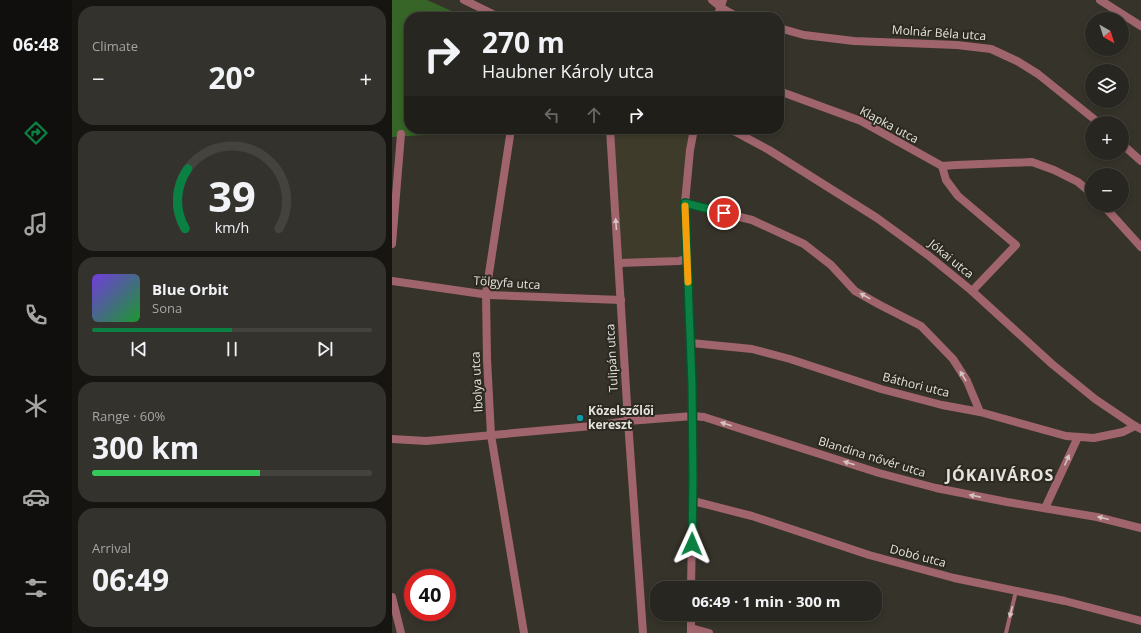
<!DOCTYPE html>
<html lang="en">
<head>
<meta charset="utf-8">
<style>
	:root { --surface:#282620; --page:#34322d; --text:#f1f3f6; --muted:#a5a5a5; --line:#44433e; --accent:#0b8043 }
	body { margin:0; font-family:"Open Sans",sans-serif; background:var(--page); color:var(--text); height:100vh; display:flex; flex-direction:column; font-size:15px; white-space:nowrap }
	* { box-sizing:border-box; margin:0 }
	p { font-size:13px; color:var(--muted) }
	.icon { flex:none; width:22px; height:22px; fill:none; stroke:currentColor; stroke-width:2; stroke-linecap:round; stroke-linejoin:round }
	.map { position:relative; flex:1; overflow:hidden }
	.side { display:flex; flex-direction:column; gap:6px; padding:6px; background:#161512; width:320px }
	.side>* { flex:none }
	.banner { position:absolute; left:12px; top:12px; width:380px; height:122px; border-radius:16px; box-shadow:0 2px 6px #0003,0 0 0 1px var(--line); background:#282620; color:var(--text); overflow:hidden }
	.needle { width:26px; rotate:141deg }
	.tools { position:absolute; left:693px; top:12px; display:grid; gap:8px }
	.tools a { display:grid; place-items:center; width:44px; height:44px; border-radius:50%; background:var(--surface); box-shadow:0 2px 6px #0003,0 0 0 1px var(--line); font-size:20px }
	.speed { position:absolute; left:12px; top:569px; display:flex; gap:8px; font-size:20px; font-weight:700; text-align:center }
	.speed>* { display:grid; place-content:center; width:52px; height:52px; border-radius:50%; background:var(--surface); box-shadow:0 2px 6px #0003,0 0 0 1px var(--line); line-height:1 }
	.speed .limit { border:6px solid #d22; background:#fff; color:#111 }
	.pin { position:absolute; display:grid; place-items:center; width:34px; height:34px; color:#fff; margin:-17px; border:2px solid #fff; border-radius:50%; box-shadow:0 1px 4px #0007 }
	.me { position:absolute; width:44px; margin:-22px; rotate:1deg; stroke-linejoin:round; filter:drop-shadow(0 0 3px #0008) }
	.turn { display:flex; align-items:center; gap:14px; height:84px; padding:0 12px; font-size:18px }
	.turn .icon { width:52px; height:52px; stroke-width:2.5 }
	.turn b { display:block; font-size:28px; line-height:34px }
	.lanes { display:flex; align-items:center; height:38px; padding:0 12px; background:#0003; justify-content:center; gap:20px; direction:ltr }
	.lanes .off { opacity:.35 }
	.big { font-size:30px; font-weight:700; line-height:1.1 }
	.side .card { flex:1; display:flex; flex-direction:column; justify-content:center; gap:6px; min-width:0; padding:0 14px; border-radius:16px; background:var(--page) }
	.side .dial { align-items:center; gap:0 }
	.dial svg { height:104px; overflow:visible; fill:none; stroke:var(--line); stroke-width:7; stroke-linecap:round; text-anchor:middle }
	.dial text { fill:var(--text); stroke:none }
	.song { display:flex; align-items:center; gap:12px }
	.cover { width:48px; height:48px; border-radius:6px; background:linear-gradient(135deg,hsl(260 70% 55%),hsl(130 70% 35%)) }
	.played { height:4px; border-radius:2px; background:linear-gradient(90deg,var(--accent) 50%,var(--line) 50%) }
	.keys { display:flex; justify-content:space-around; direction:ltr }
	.heat { display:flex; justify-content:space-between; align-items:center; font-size:22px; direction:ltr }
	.charge { height:6px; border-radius:3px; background:linear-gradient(90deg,#34c759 60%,var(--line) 0) }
	.trip { position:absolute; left:258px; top:581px; width:232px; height:40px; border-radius:16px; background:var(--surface); box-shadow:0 2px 6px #0003,0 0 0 1px var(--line); font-weight:700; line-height:40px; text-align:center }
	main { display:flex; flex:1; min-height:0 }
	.tab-bar { display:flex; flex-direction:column; width:72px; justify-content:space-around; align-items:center; background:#100f0d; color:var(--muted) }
	.tab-bar .icon { width:28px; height:28px }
	.tab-bar .selected { color:var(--accent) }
	.tab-bar b { font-size:18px; color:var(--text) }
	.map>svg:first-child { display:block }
	.built { fill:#3e3b2b }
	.green { fill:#376527 }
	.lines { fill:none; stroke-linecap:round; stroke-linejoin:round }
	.service { stroke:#a0656c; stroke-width:4 }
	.minor { stroke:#a0656c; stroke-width:8 }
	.tertiary { stroke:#a0656c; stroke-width:8 }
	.oneway { fill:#d3c4c1 }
	.route-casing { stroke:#07532c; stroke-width:10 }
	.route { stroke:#0b8043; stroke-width:7 }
	.slow { stroke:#f59e0b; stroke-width:7 }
	.culture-dot { fill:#0f9aa8; stroke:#2c2920; stroke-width:1.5 }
	.labels { text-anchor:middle; stroke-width:4; stroke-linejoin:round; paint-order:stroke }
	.street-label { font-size:12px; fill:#e4e3dd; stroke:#2c2920 }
	.poi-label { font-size:12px; font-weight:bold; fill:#e4e3dd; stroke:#2c2920; text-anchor:start }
	.district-label { font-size:16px; font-weight:bold; letter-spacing:1px; fill:#e4e3dd; stroke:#2c2920 }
</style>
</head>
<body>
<main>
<nav class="tab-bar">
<b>06:48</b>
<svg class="icon selected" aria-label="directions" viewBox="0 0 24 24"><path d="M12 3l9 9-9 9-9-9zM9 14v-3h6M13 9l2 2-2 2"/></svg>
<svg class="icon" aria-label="music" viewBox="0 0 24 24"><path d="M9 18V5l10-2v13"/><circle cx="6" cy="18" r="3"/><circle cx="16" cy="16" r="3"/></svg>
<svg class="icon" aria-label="phone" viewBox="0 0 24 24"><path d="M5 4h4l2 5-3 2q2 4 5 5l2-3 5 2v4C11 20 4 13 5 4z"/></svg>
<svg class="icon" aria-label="climate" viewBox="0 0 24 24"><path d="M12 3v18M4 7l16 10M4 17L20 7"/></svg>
<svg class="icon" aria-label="car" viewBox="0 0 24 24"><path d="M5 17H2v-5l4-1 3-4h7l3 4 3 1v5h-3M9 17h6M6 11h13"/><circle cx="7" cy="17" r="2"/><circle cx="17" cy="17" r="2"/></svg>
<svg class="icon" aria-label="filters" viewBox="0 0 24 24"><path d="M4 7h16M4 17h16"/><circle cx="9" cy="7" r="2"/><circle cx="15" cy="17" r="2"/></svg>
</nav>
<section class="side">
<div class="card"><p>Climate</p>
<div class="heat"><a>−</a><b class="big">20°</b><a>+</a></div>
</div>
<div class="card dial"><svg viewBox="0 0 100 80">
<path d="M14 69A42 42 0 1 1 86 69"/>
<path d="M14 69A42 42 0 0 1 16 23" stroke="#0b8043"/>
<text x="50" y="56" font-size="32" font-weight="700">39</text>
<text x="50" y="72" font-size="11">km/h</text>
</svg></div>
<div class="card">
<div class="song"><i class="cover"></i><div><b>Blue Orbit</b><p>Sona</p></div></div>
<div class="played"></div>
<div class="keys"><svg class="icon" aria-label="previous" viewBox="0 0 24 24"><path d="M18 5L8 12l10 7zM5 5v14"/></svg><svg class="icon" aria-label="pause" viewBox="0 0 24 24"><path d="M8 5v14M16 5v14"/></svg><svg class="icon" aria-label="next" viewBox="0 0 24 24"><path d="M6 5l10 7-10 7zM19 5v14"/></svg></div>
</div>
<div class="card"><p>Range · 60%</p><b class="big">300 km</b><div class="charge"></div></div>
<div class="card"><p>Arrival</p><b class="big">06:49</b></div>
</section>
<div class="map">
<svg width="749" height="633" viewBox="0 0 749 633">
	<rect width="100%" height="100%" fill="#36332a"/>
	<!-- built -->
	<path class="built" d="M 220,129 L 298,129 L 294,257 L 228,260 Z"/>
	<!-- green -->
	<path class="green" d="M 0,0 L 35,0 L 73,17 L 17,17 L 17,129 L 136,129 L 0,137 Z"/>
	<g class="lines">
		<!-- service -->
		<path class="service" d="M 614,633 L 624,591"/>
		<!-- minor -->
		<g class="minor">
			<path d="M 320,0 C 328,7 338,14 348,17"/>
			<path d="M 708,0 L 749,26"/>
			<path d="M 387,28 L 412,35 L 462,41 L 565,45 L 599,49 L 625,61 L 646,74 L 707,123"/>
			<path d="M 387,91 L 469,121 L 550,166 L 564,165 L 640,162 L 662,170 L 686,182 L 700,194"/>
			<path d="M 119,129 L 94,293 L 95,359 L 99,435 L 132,633"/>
			<path d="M 218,129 L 236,421 L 251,633"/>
			<path d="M 338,129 L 377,150 L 485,218 L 537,256 L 580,291 L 660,364 L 703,399 L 743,426 L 749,429"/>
			<path d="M 730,144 L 749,161"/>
			<path d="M 550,166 L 554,180 L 566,196 L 624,245 L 580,291"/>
			<path d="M 293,203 L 319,210 L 360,220 L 412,244 L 439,265 L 463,291 L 488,305 L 529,326 L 561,359 L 575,381 L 588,412"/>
			<path d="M 711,205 L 749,247"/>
			<path d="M 0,244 L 9,134"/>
			<path d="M 227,263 L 287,261 L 295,259"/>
			<path d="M 0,281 L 97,295 L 229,300"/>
			<path d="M 299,343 L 360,349 L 398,359 L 489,389 L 550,405 L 588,412 L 674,436 L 702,438 L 731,432 L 743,426"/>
			<path d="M 0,439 L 34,441 L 200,426 L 236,421 L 301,416 L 312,417 L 487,473 L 544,488 L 615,502 L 705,517 L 749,528"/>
			<path d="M 301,501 L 360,516 L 477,555 L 562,578 L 673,601 L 749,621"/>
			<path d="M 653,508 L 686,437"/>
			<path d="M 0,597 L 9,633"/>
			<path d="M 299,628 L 317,633"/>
		</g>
		<!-- tertiary -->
		<g class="tertiary">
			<path d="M 72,0 L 107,17"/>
			<path d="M 325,17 L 331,0"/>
			<path d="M 299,588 L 301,479 L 300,385 L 293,203 L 298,150 L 302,129"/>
			<path d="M 299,614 L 299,633"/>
		</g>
	</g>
	<!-- one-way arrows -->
	<defs><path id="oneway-solid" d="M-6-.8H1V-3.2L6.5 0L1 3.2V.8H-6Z"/></defs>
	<g class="oneway">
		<use href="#oneway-solid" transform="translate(224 224) rotate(-94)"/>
		<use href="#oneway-solid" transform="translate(473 296) rotate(-151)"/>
		<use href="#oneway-solid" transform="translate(571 376) rotate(-121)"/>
		<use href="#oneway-solid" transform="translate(334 424) rotate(-163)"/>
		<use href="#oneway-solid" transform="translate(675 460) rotate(-66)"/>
		<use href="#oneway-solid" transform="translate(457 463) rotate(-162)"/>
		<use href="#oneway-solid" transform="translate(583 496) rotate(-169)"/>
		<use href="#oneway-solid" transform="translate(711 518) rotate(-166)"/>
		<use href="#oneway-solid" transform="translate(619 612) rotate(104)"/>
	</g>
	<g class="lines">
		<!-- route casing -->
		<g class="route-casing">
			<path id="route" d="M 300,544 L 301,479 L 300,385 L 293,203 L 332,213"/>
		</g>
		<!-- route -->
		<use href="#route" class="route"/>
		<!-- slow -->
		<path class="slow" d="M 293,206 L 296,282"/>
	</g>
	<!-- markers -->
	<circle class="culture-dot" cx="188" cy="418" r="4"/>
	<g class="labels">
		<!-- street labels -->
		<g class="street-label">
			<text transform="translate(547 33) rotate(4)" y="4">Molnár Béla utca</text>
			<text transform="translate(497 125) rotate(28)" y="4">Klapka utca</text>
			<text transform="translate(559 259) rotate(39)" y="4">Jókai utca</text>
			<text transform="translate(115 283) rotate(4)" y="4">Tölgyfa utca</text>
			<text transform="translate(220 358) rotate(-93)" y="4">Tulipán utca</text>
			<text transform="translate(85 382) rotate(-93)" y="4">Ibolya utca</text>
			<text transform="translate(524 385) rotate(14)" y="4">Báthori utca</text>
			<text transform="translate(480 457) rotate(17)" y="4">Blandina nővér utca</text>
			<text transform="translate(526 556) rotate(15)" y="4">Dobó utca</text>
		</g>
		<!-- poi labels -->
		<g class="poi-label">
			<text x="196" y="415">Közelszőlői<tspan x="196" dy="14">kereszt</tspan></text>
		</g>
		<!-- district labels -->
		<g class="district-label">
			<text x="608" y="481">JÓKAIVÁROS</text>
		</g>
	</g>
</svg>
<div class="tools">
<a><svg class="needle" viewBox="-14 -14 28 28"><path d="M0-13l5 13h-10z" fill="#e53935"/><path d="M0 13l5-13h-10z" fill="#a5a5a5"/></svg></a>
<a><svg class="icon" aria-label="layers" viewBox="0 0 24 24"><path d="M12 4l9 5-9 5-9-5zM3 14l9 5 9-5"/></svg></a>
<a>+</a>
<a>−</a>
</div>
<div class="speed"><div class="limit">40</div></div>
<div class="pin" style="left:332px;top:213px;background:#d93025"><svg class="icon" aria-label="arrive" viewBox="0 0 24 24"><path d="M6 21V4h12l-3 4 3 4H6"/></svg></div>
<svg class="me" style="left:300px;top:544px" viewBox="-20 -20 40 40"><path d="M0-17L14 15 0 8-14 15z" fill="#0b8043" stroke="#fff" stroke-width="4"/></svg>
<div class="trip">06:49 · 1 min · 300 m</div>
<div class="banner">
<div class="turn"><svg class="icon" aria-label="right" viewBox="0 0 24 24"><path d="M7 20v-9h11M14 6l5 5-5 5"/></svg><div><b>270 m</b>Haubner Károly utca</div></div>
<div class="lanes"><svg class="icon off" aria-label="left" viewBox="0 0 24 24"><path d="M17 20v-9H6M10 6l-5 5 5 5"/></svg><svg class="icon off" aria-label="ahead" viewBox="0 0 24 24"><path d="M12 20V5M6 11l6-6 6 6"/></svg><svg class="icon" aria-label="right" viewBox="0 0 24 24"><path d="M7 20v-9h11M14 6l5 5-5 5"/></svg></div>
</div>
</div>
</main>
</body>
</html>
